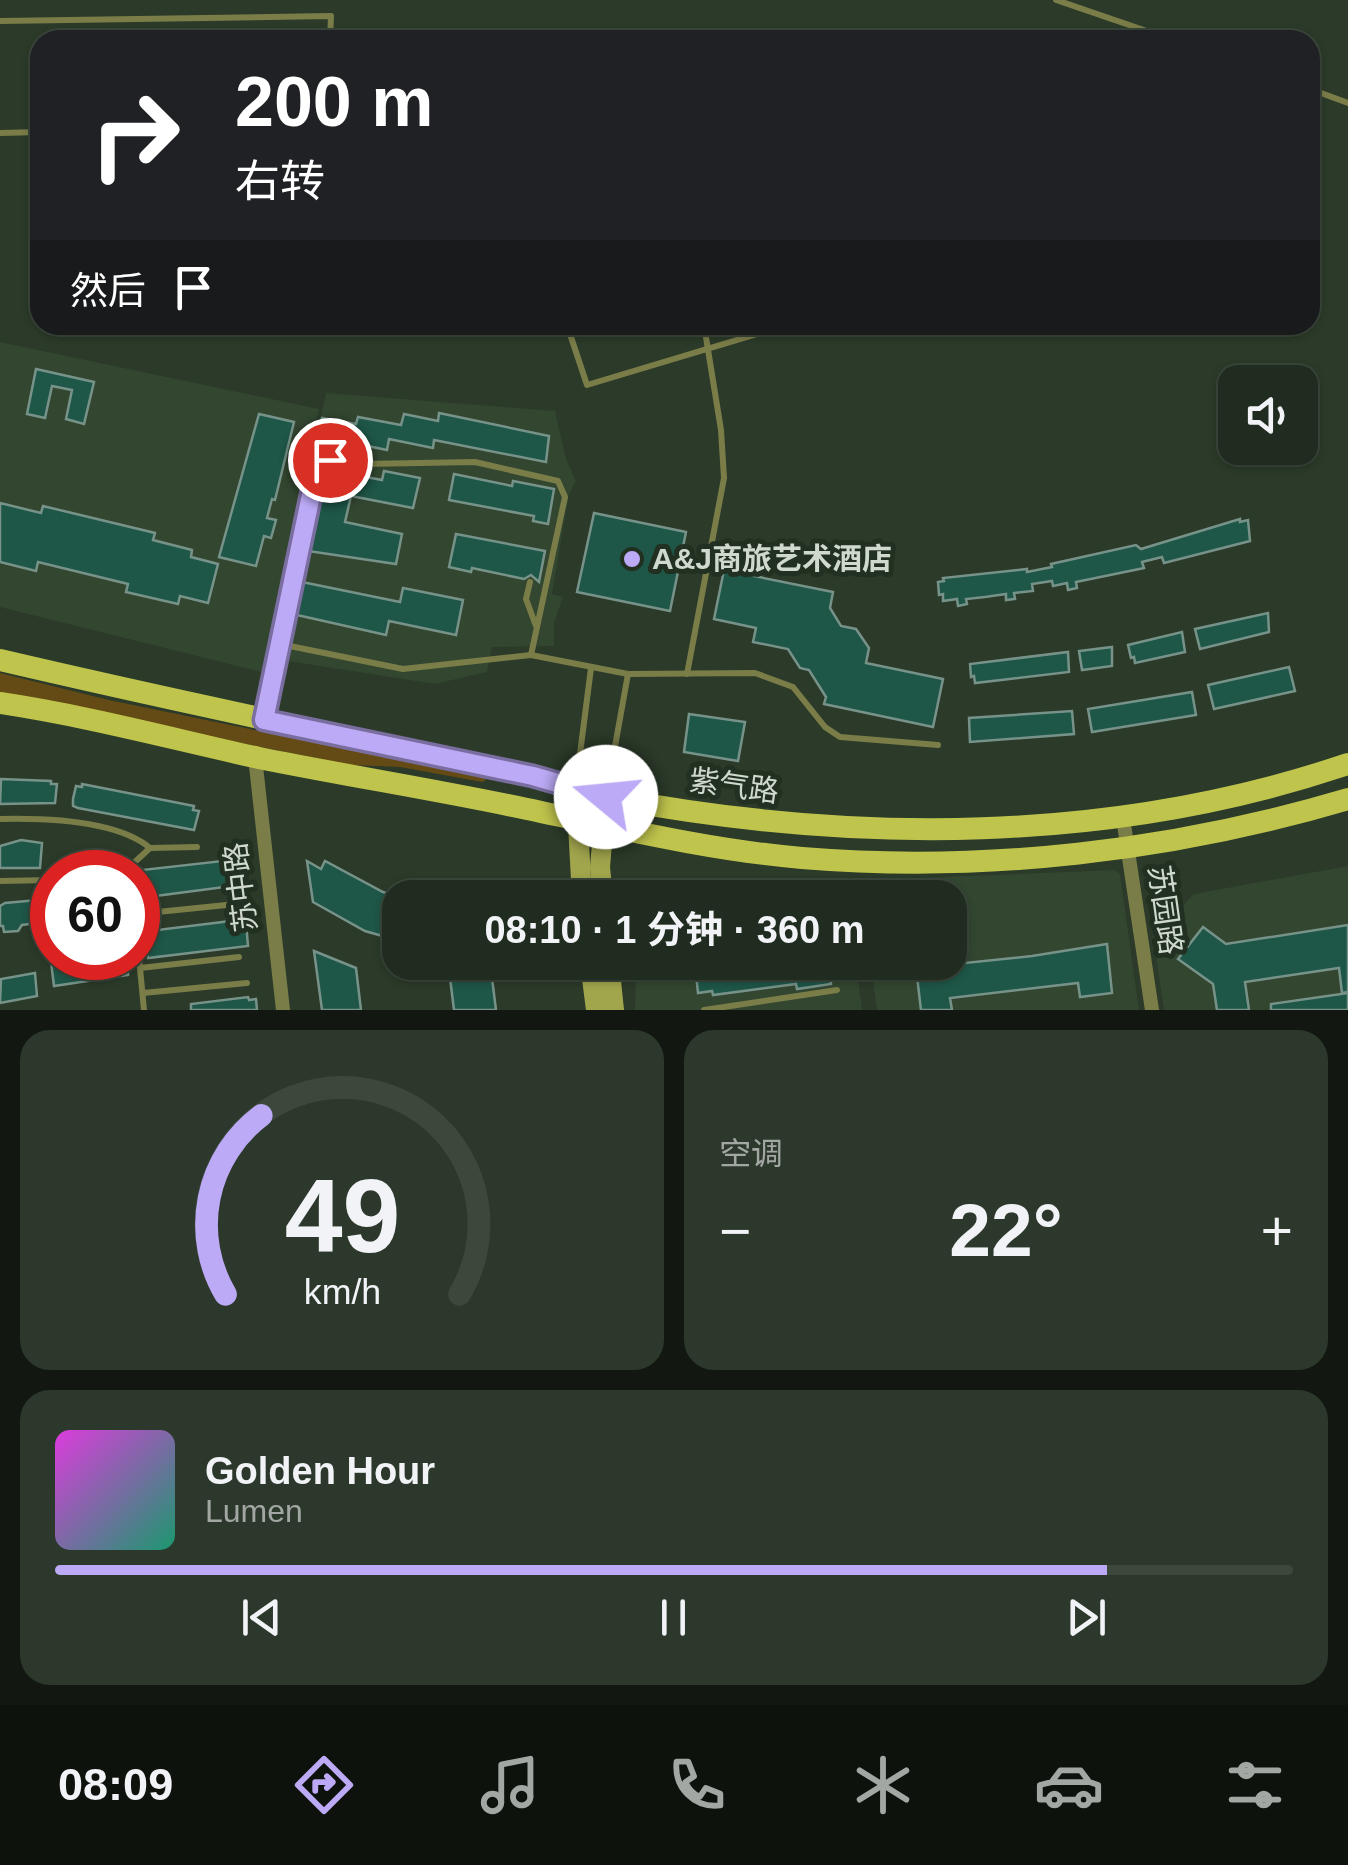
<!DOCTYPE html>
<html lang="zh">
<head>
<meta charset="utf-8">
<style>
	:root { --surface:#202c1f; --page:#2d382c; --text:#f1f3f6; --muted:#a2a7a4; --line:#3d483d; --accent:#bcaaf6 }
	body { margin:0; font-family:Arial,"Noto Sans SC",sans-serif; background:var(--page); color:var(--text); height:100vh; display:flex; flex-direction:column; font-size:38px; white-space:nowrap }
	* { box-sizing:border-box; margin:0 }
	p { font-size:32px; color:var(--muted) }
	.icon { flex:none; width:55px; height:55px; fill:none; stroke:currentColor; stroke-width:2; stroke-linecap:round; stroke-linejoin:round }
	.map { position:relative; height:1010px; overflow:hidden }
	.details { display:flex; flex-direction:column; gap:20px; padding:20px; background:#121811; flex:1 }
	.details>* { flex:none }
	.banner { position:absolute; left:30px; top:30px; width:1290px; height:305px; border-radius:30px; box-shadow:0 2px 8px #0004,0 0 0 2px var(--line); background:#202124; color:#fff; overflow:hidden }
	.controls { position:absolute; left:1218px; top:365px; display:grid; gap:20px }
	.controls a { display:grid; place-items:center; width:100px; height:100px; border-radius:20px; background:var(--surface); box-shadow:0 2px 8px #0004,0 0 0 2px var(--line); font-size:50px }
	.speed { position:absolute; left:30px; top:850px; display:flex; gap:20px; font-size:50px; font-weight:700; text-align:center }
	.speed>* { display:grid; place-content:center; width:130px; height:130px; border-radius:50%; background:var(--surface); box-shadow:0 2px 8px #0004,0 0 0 2px var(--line); line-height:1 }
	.speed .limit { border:15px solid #d22; background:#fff; color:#111 }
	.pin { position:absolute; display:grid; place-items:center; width:85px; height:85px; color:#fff; margin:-42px; border:5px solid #fff; border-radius:50%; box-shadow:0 2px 10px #0007 }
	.me { position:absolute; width:110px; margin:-55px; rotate:287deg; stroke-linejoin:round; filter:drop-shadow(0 0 8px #0008) }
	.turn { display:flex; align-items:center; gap:35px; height:210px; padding:0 40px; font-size:45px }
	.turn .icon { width:130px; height:130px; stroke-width:2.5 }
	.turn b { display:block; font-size:70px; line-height:85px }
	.then { display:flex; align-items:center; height:95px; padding:0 40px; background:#0003; gap:20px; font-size:38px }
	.big { font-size:75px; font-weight:700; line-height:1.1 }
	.details .widget { flex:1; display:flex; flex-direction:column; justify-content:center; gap:15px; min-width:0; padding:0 35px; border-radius:30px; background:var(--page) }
	.details .dial { align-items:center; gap:0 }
	.dial svg { height:260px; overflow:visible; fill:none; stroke:var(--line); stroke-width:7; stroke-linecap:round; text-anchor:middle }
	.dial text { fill:var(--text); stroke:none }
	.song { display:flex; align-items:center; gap:30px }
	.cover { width:120px; height:120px; border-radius:15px; background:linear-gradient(135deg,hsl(300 70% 55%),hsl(160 70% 35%)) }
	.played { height:10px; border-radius:5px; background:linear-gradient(90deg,var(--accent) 85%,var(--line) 85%) }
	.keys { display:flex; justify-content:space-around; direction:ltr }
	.heat { display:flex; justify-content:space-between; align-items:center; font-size:55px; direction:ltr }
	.details .tiles { flex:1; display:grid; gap:20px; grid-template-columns:1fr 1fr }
	.widget:last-child { grid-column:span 2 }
	.trip { position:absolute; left:382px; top:880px; width:585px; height:100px; border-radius:30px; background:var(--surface); box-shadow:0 2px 8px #0004,0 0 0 2px var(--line); font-weight:700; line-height:100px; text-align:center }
	.menu { display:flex; height:160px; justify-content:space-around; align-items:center; background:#0d120c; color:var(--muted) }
	.menu .icon { width:70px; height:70px }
	.menu .active { color:var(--accent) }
	.menu b { font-size:45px; color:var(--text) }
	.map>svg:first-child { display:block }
	.built { fill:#324630 }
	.green { fill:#644a15 }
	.building { fill:#1e5647; stroke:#779389; stroke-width:2.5 }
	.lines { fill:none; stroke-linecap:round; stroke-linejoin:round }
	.lane { stroke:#7a7d48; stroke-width:6 }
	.street { stroke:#7a7d48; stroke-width:14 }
	.secondary { stroke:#a1a54c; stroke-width:20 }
	.primary { stroke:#bfc44c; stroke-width:22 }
	.route-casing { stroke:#7a6ea0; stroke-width:25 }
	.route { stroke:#bcaaf6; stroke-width:18 }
	.poi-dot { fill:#bcaaf6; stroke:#213020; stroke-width:4 }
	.labels { text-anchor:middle; stroke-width:10; stroke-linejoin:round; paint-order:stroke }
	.poi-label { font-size:30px; font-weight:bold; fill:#d0d9ce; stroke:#213020; text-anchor:start }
	.street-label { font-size:30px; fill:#d0d9ce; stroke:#213020 }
</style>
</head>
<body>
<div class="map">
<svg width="1348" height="1010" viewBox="0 0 1348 1010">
	<rect width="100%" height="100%" fill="#2b3a29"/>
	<!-- built -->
	<g class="built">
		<path d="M 0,342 L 319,409 L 265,673 L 0,607 Z"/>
		<path d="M 326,393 L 555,411 L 566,459 L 576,481 L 569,494 L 552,594 L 563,597 L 554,623 L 554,646 L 492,647 L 487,672 L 435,684 L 269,658 Z"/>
		<path d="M 1348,866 L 1348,1010 L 1164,1010 L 1153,936 L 1194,894 Z"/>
		<path d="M 1115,870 L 1120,874 L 1139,1010 L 877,1010 L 871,963 L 950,962 L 950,898 L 863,897 L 862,884 L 866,880 Z"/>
		<path d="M 641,878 L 844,889 L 849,897 L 637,897 L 637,883 Z"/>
		<path d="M 636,962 L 856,963 L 862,1010 L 635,1010 Z"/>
	</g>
	<!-- green -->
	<path class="green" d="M 0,673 L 109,700 L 484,777 L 486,780 L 482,782 L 400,767 L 351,765 L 0,695 Z"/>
	<!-- building -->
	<g class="building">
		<path d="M 36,369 L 94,382 L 84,424 L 66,419 L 72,390 L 52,386 L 45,418 L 27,414 Z"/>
		<path d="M 439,413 L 549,436 L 546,462 L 434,440 L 433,448 L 389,439 L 387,450 L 353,443 L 351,451 L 317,445 L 322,418 L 356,424 L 358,417 L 401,425 L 404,414 L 438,421 Z"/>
		<path d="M 259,414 L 294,422 L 275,500 L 272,499 L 267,518 L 276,520 L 271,538 L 264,536 L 256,566 L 219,557 Z"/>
		<path d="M 329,470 L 382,480 L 384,471 L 420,478 L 413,508 L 351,496 L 345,522 L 402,534 L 396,564 L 308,551 L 324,473 Z"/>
		<path d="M 454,474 L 512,486 L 513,481 L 554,489 L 548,524 L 533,521 L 534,516 L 449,500 Z"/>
		<path d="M 0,503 L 41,513 L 43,506 L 155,533 L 153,540 L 192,550 L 191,557 L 218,564 L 208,603 L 180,596 L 178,604 L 126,592 L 128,584 L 38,562 L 36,571 L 0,562 Z"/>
		<path d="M 594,513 L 686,532 L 670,611 L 577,592 Z"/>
		<path d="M 1240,519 L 1240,522 L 1248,520 L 1250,541 L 1164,563 L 1162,557 L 1142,562 L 1144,568 L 1076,582 L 1077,588 L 1068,590 L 1067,583 L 1053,586 L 1052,581 L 1032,584 L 1033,591 L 1014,593 L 1015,599 L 1006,600 L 1006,594 L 985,597 L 966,599 L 967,604 L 958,606 L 957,599 L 943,601 L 943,594 L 939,595 L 938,582 L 944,581 L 943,578 L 1027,569 L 1027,572 L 1052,567 L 1051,564 L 1136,545 L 1141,549 Z"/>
		<path d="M 456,534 L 545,551 L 539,582 L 531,575 L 524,579 L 472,568 L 471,572 L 449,567 Z"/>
		<path d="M 724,570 L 833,592 L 830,608 L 841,626 L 856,629 L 869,648 L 866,663 L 943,679 L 933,727 L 824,704 L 826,697 L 809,670 L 800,668 L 788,649 L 753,642 L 756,628 L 714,619 Z"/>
		<path d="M 302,582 L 400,602 L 403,588 L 463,600 L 456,635 L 389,621 L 386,635 L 297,615 Z"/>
		<path d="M 1268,613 L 1269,632 L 1200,649 L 1195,629 Z"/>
		<path d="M 1182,632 L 1185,652 L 1135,663 L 1134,657 L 1131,658 L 1128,645 Z"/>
		<path d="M 1112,647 L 1112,666 L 1082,670 L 1079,651 Z"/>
		<path d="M 1068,652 L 1069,672 L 975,683 L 974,676 L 971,677 L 970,664 Z"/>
		<path d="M 1289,667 L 1295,691 L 1214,709 L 1208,685 Z"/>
		<path d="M 1192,692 L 1196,715 L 1092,732 L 1088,709 Z"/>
		<path d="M 1072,711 L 1074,734 L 970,742 L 969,718 Z"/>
		<path d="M 689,714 L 745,722 L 738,761 L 684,752 Z"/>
		<path d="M 1,779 L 51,781 L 51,784 L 57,784 L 55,803 L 0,804 Z"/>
		<path d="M 82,784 L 194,806 L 193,810 L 199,811 L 194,830 L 78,808 L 73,806 L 73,799 L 76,786 L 82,787 Z"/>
		<path d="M 21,840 L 42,843 L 40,868 L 0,868 L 0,846 Z"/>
		<path d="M 231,860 L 232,863 L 239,862 L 240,885 L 140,898 L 138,874 L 142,874 L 142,870 Z"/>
		<path d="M 307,861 L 321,869 L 325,861 L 383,892 L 400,896 L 400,941 L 365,931 L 313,902 Z"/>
		<path d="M 49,899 L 52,901 L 52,921 L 22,925 L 18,931 L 4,932 L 3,926 L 0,926 L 0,906 L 5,903 Z"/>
		<path d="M 239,920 L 239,924 L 246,923 L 248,946 L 148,958 L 143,935 L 149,934 L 149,931 Z"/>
		<path d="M 1348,925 L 1348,992 L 1342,993 L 1339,968 L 1245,982 L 1249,1010 L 1217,1010 L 1213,984 L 1178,959 L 1203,927 L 1226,944 Z"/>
		<path d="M 1107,944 L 1112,993 L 1080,997 L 1078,983 L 950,998 L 952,1010 L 921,1010 L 916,968 L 1032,956 Z"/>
		<path d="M 314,951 L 356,968 L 361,1010 L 322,1010 Z"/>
		<path d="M 68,958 L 128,958 L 128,975 L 54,986 L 51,962 Z"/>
		<path d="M 448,962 L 490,962 L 496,1010 L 454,1010 Z"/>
		<path d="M 700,962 L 829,962 L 831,984 L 797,989 L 796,984 L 713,995 L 712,991 L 698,993 L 696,974 L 701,974 Z"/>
		<path d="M 35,973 L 37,996 L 0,1003 L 1,979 Z"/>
		<path d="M 1348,993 L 1348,1010 L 1271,1010 L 1271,1004 Z"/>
		<path d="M 248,997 L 249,1000 L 256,999 L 257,1010 L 191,1010 L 191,1004 Z"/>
	</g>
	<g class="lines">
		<!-- lane -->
		<g class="lane">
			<path d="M 1056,0 L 1173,40"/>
			<path d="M 0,21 L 331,16 L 330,40"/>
			<path d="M 1310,89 L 1348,103"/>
			<path d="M 0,133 L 40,132"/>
			<path d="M 567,325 L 587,385 L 787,325"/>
			<path d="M 530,582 L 526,599 L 536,626"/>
			<path d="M 280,644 L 403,669 L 531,655 L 628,674 L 755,673 L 793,687 L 825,727 L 840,737 L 938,745"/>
			<path d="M 687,674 L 724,478 L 721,430 L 704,325"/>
			<path d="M 266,712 L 315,476 L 318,469 L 330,460 L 363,464 L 475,462 L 558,481 L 565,497 L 531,655"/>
			<path d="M 576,785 L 591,668"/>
			<path d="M 607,791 L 628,674"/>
			<path d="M 0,819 C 44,818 116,820 150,848"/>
			<path d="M 124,872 L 150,848 L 197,847"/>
			<path d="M 0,881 L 52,880"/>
			<path d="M 138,914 L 236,904"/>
			<path d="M 138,947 L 144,1010"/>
			<path d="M 140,968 L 239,957"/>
			<path d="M 143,993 L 247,983"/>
			<path d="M 704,1010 L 837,990"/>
		</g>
		<!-- street -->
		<g class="street">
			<path d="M 255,757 L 283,1010"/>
			<path d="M 1123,818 L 1152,1010"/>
		</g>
		<!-- secondary -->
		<g class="secondary">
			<path d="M 576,788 L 582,898"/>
			<path d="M 603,898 L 600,867 L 606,797"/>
			<path d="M 590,962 L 596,1010"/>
			<path d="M 609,962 L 614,1010"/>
		</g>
		<!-- primary -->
		<g class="primary">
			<path d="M 0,660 C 154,696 309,729 464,761 C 489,767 514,770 538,777 C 562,784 586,793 611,798 C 855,844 1111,844 1348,764"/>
			<path d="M 0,703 C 87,716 173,739 259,758 C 348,776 438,790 527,809 C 618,828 709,850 802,858 C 985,873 1173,851 1348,799"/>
		</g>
	</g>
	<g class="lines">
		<!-- route casing -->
		<g class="route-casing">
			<path id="route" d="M 330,460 L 318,469 L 315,476 L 264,720 L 533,776 L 606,797"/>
		</g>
		<!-- route -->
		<use href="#route" class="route"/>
	</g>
	<!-- markers -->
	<circle class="poi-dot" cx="632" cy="559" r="10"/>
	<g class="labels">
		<!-- poi labels -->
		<g class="poi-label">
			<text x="652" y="569">A&amp;J商旅艺术酒店</text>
		</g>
		<!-- street labels -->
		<g class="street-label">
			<text transform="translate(734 786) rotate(8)" y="10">紫气路</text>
			<text transform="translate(241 887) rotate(-97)" y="10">苏中路</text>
			<text transform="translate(1165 910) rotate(82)" y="10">苏园路</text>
		</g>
	</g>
</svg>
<div class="controls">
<a><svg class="icon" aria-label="sound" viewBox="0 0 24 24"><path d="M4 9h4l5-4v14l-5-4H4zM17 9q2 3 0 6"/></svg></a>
</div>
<div class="speed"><div class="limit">60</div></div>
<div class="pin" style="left:330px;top:460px;background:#d93025"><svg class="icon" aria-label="arrive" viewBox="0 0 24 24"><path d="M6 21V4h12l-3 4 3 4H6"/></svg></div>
<svg class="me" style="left:606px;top:797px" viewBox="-20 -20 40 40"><circle r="19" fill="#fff"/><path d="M0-13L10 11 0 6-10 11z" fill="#bcaaf6"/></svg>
<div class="trip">08:10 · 1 分钟 · 360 m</div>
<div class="banner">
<div class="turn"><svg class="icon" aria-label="right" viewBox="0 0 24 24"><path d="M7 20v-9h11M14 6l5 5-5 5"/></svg><div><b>200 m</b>右转</div></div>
<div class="then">然后<svg class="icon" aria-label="arrive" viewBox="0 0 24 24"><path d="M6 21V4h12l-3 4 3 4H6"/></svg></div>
</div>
</div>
<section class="details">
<div class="tiles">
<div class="widget dial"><svg viewBox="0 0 100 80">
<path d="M14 69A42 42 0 1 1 86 69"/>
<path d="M14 69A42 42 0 0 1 25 14" stroke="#bcaaf6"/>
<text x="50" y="56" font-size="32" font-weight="700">49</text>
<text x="50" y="72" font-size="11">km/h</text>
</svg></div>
<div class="widget"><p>空调</p>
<div class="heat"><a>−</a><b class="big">22°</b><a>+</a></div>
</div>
<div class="widget">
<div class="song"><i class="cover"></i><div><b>Golden Hour</b><p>Lumen</p></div></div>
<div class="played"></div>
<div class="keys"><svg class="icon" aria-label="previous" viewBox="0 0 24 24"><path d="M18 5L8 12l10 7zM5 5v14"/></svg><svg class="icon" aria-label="pause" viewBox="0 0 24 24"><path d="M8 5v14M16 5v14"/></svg><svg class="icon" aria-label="next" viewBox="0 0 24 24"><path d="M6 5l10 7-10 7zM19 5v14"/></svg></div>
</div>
</div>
</section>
<nav class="menu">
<b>08:09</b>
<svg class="icon active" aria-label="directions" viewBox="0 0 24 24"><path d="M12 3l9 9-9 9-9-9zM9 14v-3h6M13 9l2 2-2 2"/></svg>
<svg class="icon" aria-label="music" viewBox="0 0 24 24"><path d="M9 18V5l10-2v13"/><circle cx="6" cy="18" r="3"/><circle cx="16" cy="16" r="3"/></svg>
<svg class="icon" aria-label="phone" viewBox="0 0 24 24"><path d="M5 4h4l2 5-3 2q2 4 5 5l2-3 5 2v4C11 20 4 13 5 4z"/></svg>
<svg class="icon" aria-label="climate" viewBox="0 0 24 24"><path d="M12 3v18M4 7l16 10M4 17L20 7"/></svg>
<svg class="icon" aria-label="car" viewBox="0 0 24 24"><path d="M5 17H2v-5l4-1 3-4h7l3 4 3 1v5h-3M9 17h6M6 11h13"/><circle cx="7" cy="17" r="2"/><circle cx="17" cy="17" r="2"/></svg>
<svg class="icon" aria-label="filters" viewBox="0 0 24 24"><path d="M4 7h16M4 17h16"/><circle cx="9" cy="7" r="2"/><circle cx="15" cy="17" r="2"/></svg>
</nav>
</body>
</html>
